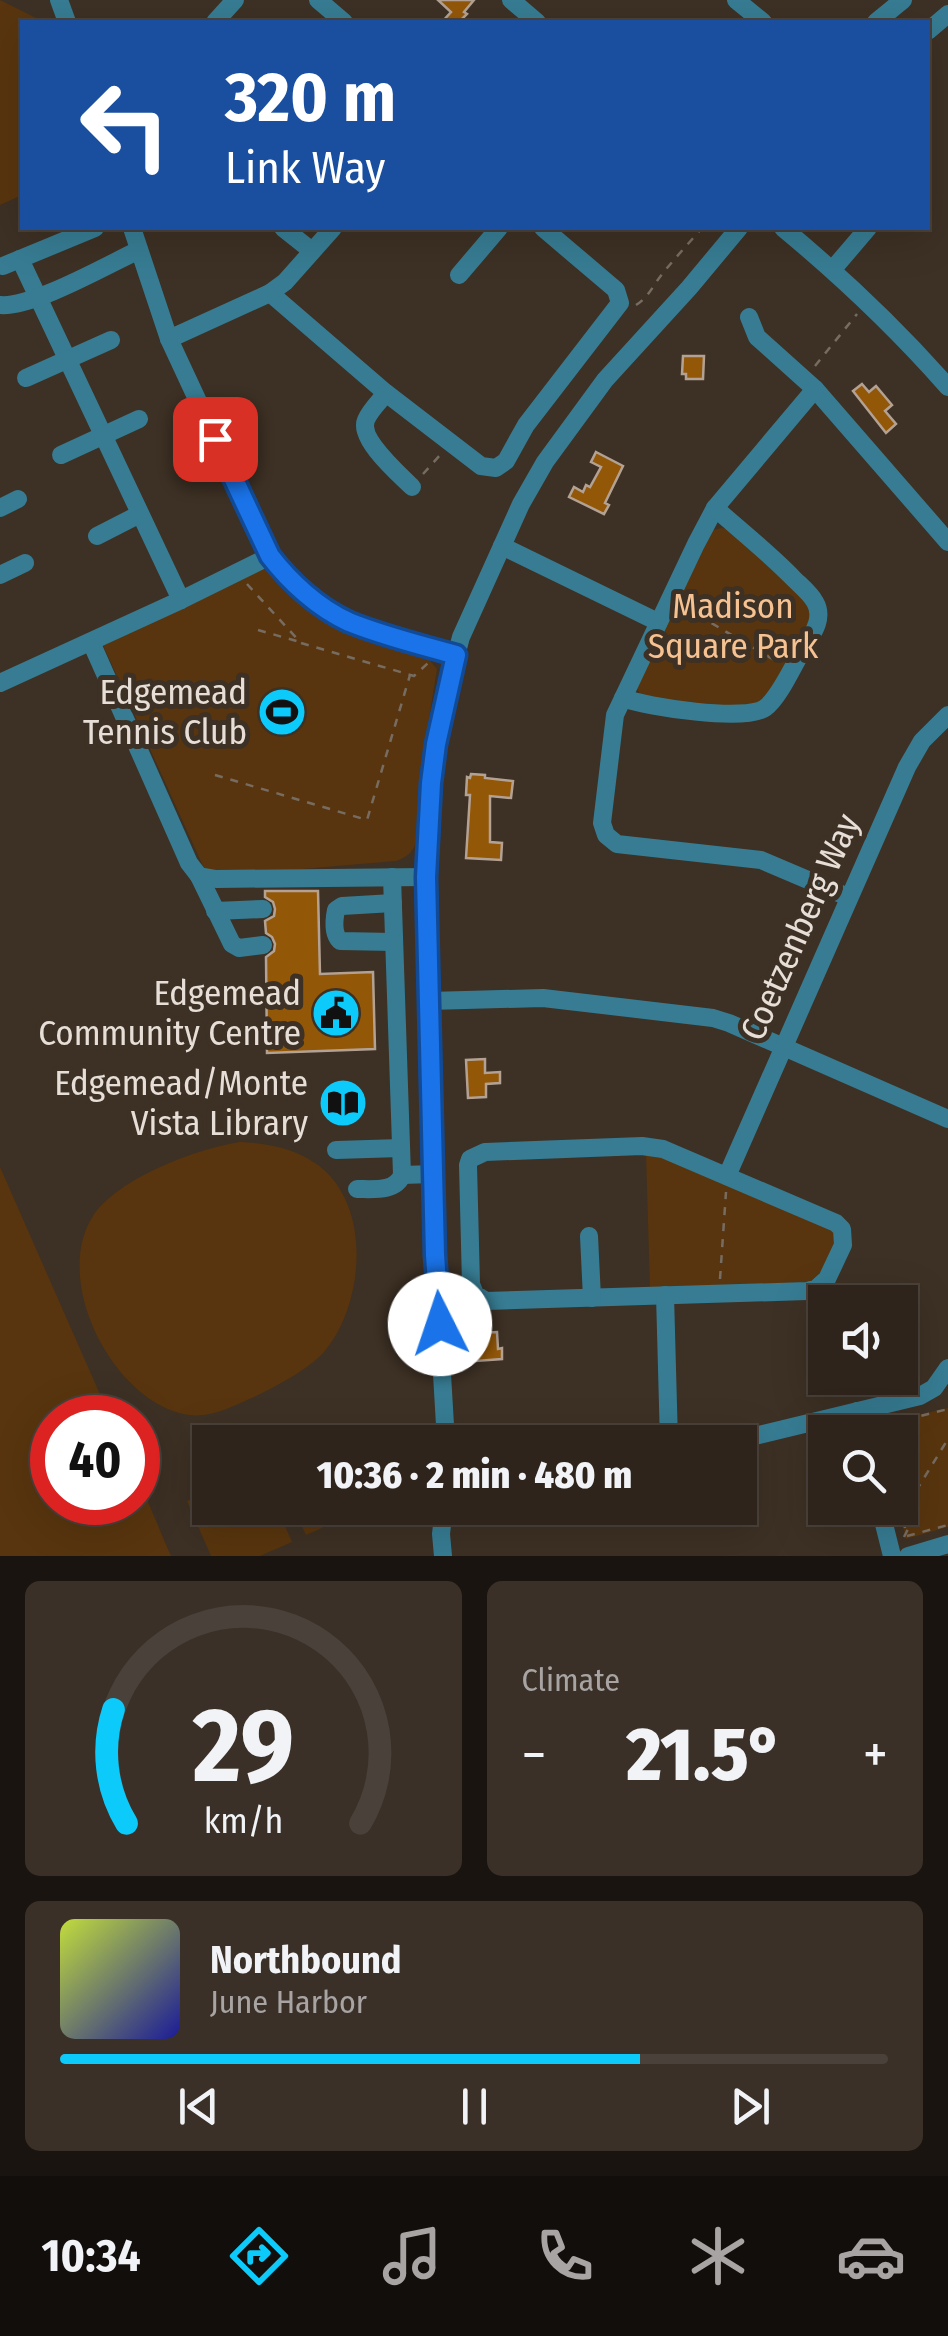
<!DOCTYPE html>
<html lang="en">
<head>
<meta charset="utf-8">
<style>
	:root { --surface:#2e241b; --page:#3a3028; --text:#f1f3f6; --muted:#a7a4a3; --line:#49413a; --accent:#0ccafa }
	body { margin:0; font-family:"Fira Sans Condensed",sans-serif; background:var(--page); color:var(--text); height:100vh; display:flex; flex-direction:column; font-size:38px; white-space:nowrap }
	* { box-sizing:border-box; margin:0 }
	p { font-size:32px; color:var(--muted) }
	.icon { flex:none; width:55px; height:55px; fill:none; stroke:currentColor; stroke-width:2; stroke-linecap:round; stroke-linejoin:round }
	.map { position:relative; height:1556px; overflow:hidden }
	.drawer { display:flex; flex-direction:column; gap:25px; padding:25px; background:#19140f; flex:1 }
	.drawer>* { flex:none }
	.hud { position:absolute; left:20px; top:20px; width:910px; height:210px; border-radius:0px; box-shadow:0 10px 40px #0002,0 0 0 2px var(--line); background:#1a4fa0; color:#fff; overflow:hidden }
	.buttons { position:absolute; left:808px; top:1285px; display:grid; gap:20px }
	.buttons a { display:grid; place-items:center; width:110px; height:110px; border-radius:0px; background:var(--surface); box-shadow:0 10px 40px #0002,0 0 0 2px var(--line); font-size:50px }
	.speed { position:absolute; left:30px; top:1395px; display:flex; gap:20px; font-size:50px; font-weight:700; text-align:center }
	.speed>* { display:grid; place-content:center; width:130px; height:130px; border-radius:50%; background:var(--surface); box-shadow:0 10px 40px #0002,0 0 0 2px var(--line); line-height:1 }
	.speed .limit { border:15px solid #d22; background:#fff; color:#111 }
	.pin { position:absolute; display:grid; place-items:center; width:85px; height:85px; color:#fff; margin:-42px; border-radius:20px; box-shadow:0 5px 15px #0006 }
	.me { position:absolute; width:110px; margin:-55px; rotate:356deg; stroke-linejoin:round; filter:drop-shadow(0 0 8px #0008) }
	.turn { display:flex; align-items:center; gap:35px; height:210px; padding:0 40px; font-size:45px }
	.turn .icon { width:130px; height:130px; stroke-width:2.5 }
	.turn b { display:block; font-size:70px; line-height:85px }
	.big { font-size:75px; font-weight:800; line-height:1.1 }
	.drawer .tile { flex:1; display:flex; flex-direction:column; justify-content:center; gap:15px; min-width:0; padding:0 35px; border-radius:15px; background:var(--page) }
	.drawer .dial { align-items:center; gap:0 }
	.dial svg { height:260px; overflow:visible; fill:none; stroke:var(--line); stroke-width:7; stroke-linecap:round; text-anchor:middle }
	.dial text { fill:var(--text); stroke:none }
	.song { display:flex; align-items:center; gap:30px }
	.cover { width:120px; height:120px; border-radius:15px; background:linear-gradient(135deg,hsl(70 70% 55%),hsl(240 70% 35%)) }
	.played { height:10px; border-radius:5px; background:linear-gradient(90deg,var(--accent) 70%,var(--line) 70%) }
	.keys { display:flex; justify-content:space-around; direction:ltr }
	.heat { display:flex; justify-content:space-between; align-items:center; font-size:55px; direction:ltr }
	.drawer .tiles { flex:1; display:grid; gap:25px; grid-template-columns:1fr 1fr }
	.tile:last-child { grid-column:span 2 }
	.trip { position:absolute; left:192px; top:1425px; width:565px; height:100px; border-radius:0px; background:var(--surface); box-shadow:0 10px 40px #0002,0 0 0 2px var(--line); font-weight:800; line-height:100px; text-align:center }
	.menu { display:flex; height:160px; justify-content:space-around; align-items:center; background:#120e0b; color:var(--muted) }
	.menu .icon { width:70px; height:70px }
	.menu .current { color:var(--accent) }
	.menu b { font-size:45px; color:var(--text) }
	.map>svg:first-child { display:block }
	.green { fill:#58350e }
	.building { fill:#935708; stroke:#b3a294; stroke-width:2.5 }
	.lines { fill:none; stroke-linecap:round; stroke-linejoin:round }
	.path { stroke:#776c61; stroke-width:2.5; stroke-dasharray:8 8; stroke-linecap:butt }
	.minor { stroke:#377c93; stroke-width:18 }
	.route-casing { stroke:#114b97; stroke-width:25 }
	.route { stroke:#1a73e8; stroke-width:18 }
	.labels { text-anchor:middle; stroke-width:10; stroke-linejoin:round; paint-order:stroke }
	.park-label { font-size:35px; fill:#f6c292; stroke:#3d3024 }
	.poi-label { font-size:35px; fill:#e7dfd7; stroke:#3d3024; text-anchor:end }
	.street-label { font-size:35px; fill:#e7dfd7; stroke:#3d3024 }
</style>
</head>
<body>
<div class="map">
<svg width="948" height="1556" viewBox="0 0 948 1556">
	<rect width="100%" height="100%" fill="#3d3024"/>
	<!-- green -->
	<g class="green">
		<path d="M 0,0 L 36,18 L 38,22 L 22,22 L 22,195 L 0,205 Z"/>
		<path d="M 722,528 L 730,530 L 806,600 L 811,613 L 808,623 L 764,703 L 751,710 L 647,698 L 640,694 L 636,687 L 713,530 Z"/>
		<path d="M 265,566 L 303,600 L 353,635 L 426,656 L 437,669 L 424,750 L 416,841 C 413,853 407,857 396,861 L 208,877 L 102,643 Z"/>
		<path d="M 240,1142 C 267,1143 295,1148 318,1165 C 373,1206 364,1305 324,1352 C 309,1369 275,1387 254,1397 C 234,1406 211,1418 189,1415 C 114,1404 51,1281 93,1216 C 118,1178 196,1149 240,1142 Z"/>
		<path d="M 646,1154 L 658,1155 L 834,1231 L 837,1239 L 819,1277 L 812,1282 L 650,1289 Z"/>
		<path d="M 0,1167 L 110,1417 L 52,1418 L 52,1502 L 138,1502 L 138,1479 L 171,1556 L 0,1556 Z"/>
		<path d="M 948,1408 L 948,1527 L 906,1539 L 899,1508 L 900,1432 L 881,1432 L 879,1424 Z"/>
		<path d="M 210,1491 L 210,1508 L 277,1508 L 292,1542 L 260,1556 L 211,1556 L 187,1501 Z"/>
		<path d="M 294,1508 L 367,1508 L 306,1535 Z"/>
	</g>
	<!-- building -->
	<g class="building">
		<path d="M 438,0 L 474,0 L 464,12 L 467,14 L 459,22 L 442,22 L 451,12 Z"/>
		<path d="M 683,356 L 704,356 L 703,379 L 686,379 L 686,374 L 682,374 Z"/>
		<path d="M 862,384 L 869,392 L 876,386 L 892,405 L 885,411 L 896,424 L 886,433 L 853,391 Z"/>
		<path d="M 596,452 L 623,466 L 605,503 L 609,505 L 604,514 L 569,497 L 574,487 L 583,492 L 586,485 L 590,487 L 601,467 L 591,462 Z"/>
		<path d="M 471,774 L 485,775 L 485,778 L 513,781 L 511,798 L 490,796 L 490,842 L 502,843 L 501,860 L 466,858 L 470,795 L 466,795 L 467,777 L 470,778 Z"/>
		<path d="M 265,891 L 318,891 L 320,974 L 373,972 L 375,1049 L 267,1053 L 266,957 L 274,951 L 275,944 L 272,937 L 266,933 L 265,921 L 274,916 L 275,909 L 273,902 L 265,897 Z"/>
		<path d="M 485,1059 L 485,1073 L 500,1072 L 500,1083 L 486,1084 L 486,1097 L 468,1098 L 466,1060 Z"/>
		<path d="M 497,1332 L 498,1349 L 502,1348 L 502,1359 L 476,1361 L 475,1350 L 477,1350 L 477,1345 L 480,1345 L 479,1333 Z"/>
	</g>
	<g class="lines">
		<!-- path -->
		<g class="path">
			<path d="M 636,305 C 649,297 653,285 663,273 C 675,258 689,243 702,228"/>
			<path d="M 815,366 L 857,314"/>
			<path d="M 423,474 L 441,454"/>
			<path d="M 247,584 L 301,643 L 414,676 L 428,663"/>
			<path d="M 684,607 L 776,661"/>
			<path d="M 258,630 L 300,642"/>
			<path d="M 215,775 L 367,820 L 410,675"/>
			<path d="M 720,1279 L 726,1192"/>
			<path d="M 883,1432 L 881,1426 L 948,1409"/>
			<path d="M 900,1506 L 905,1528"/>
			<path d="M 907,1536 L 948,1525"/>
			<path d="M 904,1537 L 909,1527 L 916,1491 L 948,1439"/>
		</g>
		<!-- minor -->
		<g class="minor">
			<path d="M 59,0 L 67,22"/>
			<path d="M 318,0 L 344,22"/>
			<path d="M 511,0 L 537,22"/>
			<path d="M 736,0 L 763,22"/>
			<path d="M 215,22 L 235,0"/>
			<path d="M 876,22 L 903,0"/>
			<path d="M 928,31 L 948,14"/>
			<path d="M 132,228 L 169,339 L 270,556 C 319,620 383,634 456,655"/>
			<path d="M 283,228 L 312,251"/>
			<path d="M 783,228 C 842,277 897,329 948,387"/>
			<path d="M 20,259 L 181,600"/>
			<path d="M 3,266 L 95,228"/>
			<path d="M 833,269 L 868,228"/>
			<path d="M 459,275 L 499,228"/>
			<path d="M 270,293 L 386,393 L 481,466 L 496,468 L 506,461 L 526,425 L 620,303 L 616,290 L 543,228"/>
			<path d="M 0,305 C 32,308 107,265 139,250"/>
			<path d="M 749,317 L 757,337 L 815,389 L 948,542"/>
			<path d="M 169,339 L 270,293 L 285,282 L 333,228"/>
			<path d="M 26,378 L 111,340"/>
			<path d="M 815,389 L 715,508 L 696,544 L 615,715 L 602,823 L 606,835 L 617,844 L 761,860 L 848,897"/>
			<path d="M 386,393 C 380,401 370,410 366,420 C 358,439 399,474 412,487"/>
			<path d="M 61,455 L 139,419"/>
			<path d="M 0,508 L 18,499"/>
			<path d="M 97,536 L 140,514"/>
			<path d="M 502,546 L 658,622"/>
			<path d="M 0,575 L 25,563"/>
			<path d="M 91,642 L 189,863 L 199,876 L 216,879 L 426,877"/>
			<path d="M 0,683 L 181,600 L 270,556"/>
			<path d="M 623,698 C 646,707 746,722 765,708 C 779,698 793,666 802,651 C 811,636 825,619 815,602 C 810,593 801,586 794,579 C 770,554 741,531 715,508"/>
			<path d="M 199,876 L 232,944 L 239,948 L 263,945"/>
			<path d="M 392,877 L 402,1175 L 433,1174"/>
			<path d="M 393,903 L 342,906 L 336,910 C 334,920 333,934 340,941 L 394,942"/>
			<path d="M 215,911 L 263,909"/>
			<path d="M 429,1001 L 543,998 L 713,1018 L 729,1023 L 948,1119"/>
			<path d="M 642,1146 L 663,1149 L 836,1223 L 842,1229 L 843,1245 L 827,1279 L 817,1288 L 807,1291 L 486,1301 L 475,1294 L 471,1284 L 468,1165 L 470,1159 L 485,1152 Z"/>
			<path d="M 336,1150 L 401,1148"/>
			<path d="M 727,1176 L 907,767 L 922,741 L 948,715"/>
			<path d="M 357,1189 C 373,1189 396,1192 402,1175"/>
			<path d="M 589,1236 L 592,1298"/>
			<path d="M 665,1295 L 669,1442"/>
			<path d="M 857,1411 L 862,1432"/>
			<path d="M 446,1442 L 435,1255 L 426,877 L 431,783 L 443,704 L 461,637 L 521,504 L 545,462 L 605,380 L 689,288 L 739,228"/>
			<path d="M 730,1442 L 920,1396 L 934,1388 L 948,1368"/>
			<path d="M 880,1508 L 892,1556"/>
			<path d="M 443,1556 L 441,1534 L 444,1508"/>
			<path d="M 908,1556 L 948,1544"/>
		</g>
	</g>
	<g class="lines">
		<!-- route casing -->
		<g class="route-casing">
			<path id="route" d="M 215,439 L 270,556 C 290,582 318,608 349,622 C 383,636 421,645 456,655 L 436,744 L 431,783 L 426,877 L 435,1255 L 440,1324"/>
		</g>
		<!-- route -->
		<use href="#route" class="route"/>
	</g>
	<!-- icons -->
	<defs>
		<g id="stadium-disc" transform="scale(2.5)"><circle r="9.5" fill="#0ccafa" stroke="#3d3024"/><path d="M0-5a6.5 5 0 1 0 0 10a6.5 5 0 1 0 0-10ZM-3.5-1.8h7v3.6h-7Z" fill="#111"/></g>
		<g id="civic-disc" transform="scale(2.5)"><circle r="9.5" fill="#0ccafa" stroke="#3d3024"/><path d="M-.6-6.5H3V-4.5H.6V-3L4-1V1h2V6H-6V1h2V-1L-.6-3ZM-1.2 2.5V6h2.4V2.5Z" fill="#111"/></g>
		<g id="library-disc" transform="scale(2.5)"><circle r="9.5" fill="#0ccafa" stroke="#3d3024"/><path d="M-6-4Q-3-5.5-.7-3.5V5Q-3 3-6 4ZM6-4Q3-5.5 .7-3.5V5Q3 3 6 4Z" fill="#111"/></g>
	</defs>
	<g fill-rule="evenodd">
		<use href="#stadium-disc" x="282" y="712"/>
		<use href="#civic-disc" x="336" y="1013"/>
		<use href="#library-disc" x="343" y="1103"/>
	</g>
	<g class="labels">
		<!-- park labels -->
		<g class="park-label">
			<text x="733" y="618">Madison<tspan x="733" dy="40">Square Park</tspan></text>
		</g>
		<!-- poi labels -->
		<g class="poi-label">
			<text x="247" y="704">Edgemead<tspan x="247" dy="40">Tennis Club</tspan></text>
			<text x="301" y="1005">Edgemead<tspan x="301" dy="40">Community Centre</tspan></text>
			<text x="308" y="1095">Edgemead/Monte<tspan x="308" dy="40">Vista Library</tspan></text>
		</g>
		<!-- street labels -->
		<g class="street-label">
			<text transform="translate(800 927) rotate(-66)" y="12">Coetzenberg Way</text>
		</g>
	</g>
</svg>
<div class="buttons">
<a><svg class="icon" aria-label="sound" viewBox="0 0 24 24"><path d="M4 9h4l5-4v14l-5-4H4zM17 9q2 3 0 6"/></svg></a>
<a><svg class="icon" aria-label="search" viewBox="0 0 24 24"><circle cx="10" cy="10" r="6"/><path d="M15 15l6 6"/></svg></a>
</div>
<div class="speed"><div class="limit">40</div></div>
<div class="pin" style="left:215px;top:439px;background:#d93025"><svg class="icon" aria-label="arrive" viewBox="0 0 24 24"><path d="M6 21V4h12l-3 4 3 4H6"/></svg></div>
<svg class="me" style="left:440px;top:1324px" viewBox="-20 -20 40 40"><circle r="19" fill="#fff"/><path d="M0-13L10 11 0 6-10 11z" fill="#1a73e8"/></svg>
<div class="trip">10:36 · 2 min · 480 m</div>
<div class="hud">
<div class="turn"><svg class="icon" aria-label="left" viewBox="0 0 24 24"><path d="M17 20v-9H6M10 6l-5 5 5 5"/></svg><div><b>320 m</b>Link Way</div></div>
</div>
</div>
<section class="drawer">
<div class="tiles">
<div class="tile dial"><svg viewBox="0 0 100 80">
<path d="M14 69A42 42 0 1 1 86 69"/>
<path d="M14 69A42 42 0 0 1 10 34" stroke="#0ccafa"/>
<text x="50" y="56" font-size="32" font-weight="700">29</text>
<text x="50" y="72" font-size="11">km/h</text>
</svg></div>
<div class="tile"><p>Climate</p>
<div class="heat"><a>−</a><b class="big">21.5°</b><a>+</a></div>
</div>
<div class="tile">
<div class="song"><i class="cover"></i><div><b>Northbound</b><p>June Harbor</p></div></div>
<div class="played"></div>
<div class="keys"><svg class="icon" aria-label="previous" viewBox="0 0 24 24"><path d="M18 5L8 12l10 7zM5 5v14"/></svg><svg class="icon" aria-label="pause" viewBox="0 0 24 24"><path d="M8 5v14M16 5v14"/></svg><svg class="icon" aria-label="next" viewBox="0 0 24 24"><path d="M6 5l10 7-10 7zM19 5v14"/></svg></div>
</div>
</div>
</section>
<nav class="menu">
<b>10:34</b>
<svg class="icon current" aria-label="directions" viewBox="0 0 24 24"><path d="M12 3l9 9-9 9-9-9zM9 14v-3h6M13 9l2 2-2 2"/></svg>
<svg class="icon" aria-label="music" viewBox="0 0 24 24"><path d="M9 18V5l10-2v13"/><circle cx="6" cy="18" r="3"/><circle cx="16" cy="16" r="3"/></svg>
<svg class="icon" aria-label="phone" viewBox="0 0 24 24"><path d="M5 4h4l2 5-3 2q2 4 5 5l2-3 5 2v4C11 20 4 13 5 4z"/></svg>
<svg class="icon" aria-label="climate" viewBox="0 0 24 24"><path d="M12 3v18M4 7l16 10M4 17L20 7"/></svg>
<svg class="icon" aria-label="car" viewBox="0 0 24 24"><path d="M5 17H2v-5l4-1 3-4h7l3 4 3 1v5h-3M9 17h6M6 11h13"/><circle cx="7" cy="17" r="2"/><circle cx="17" cy="17" r="2"/></svg>
</nav>
</body>
</html>
